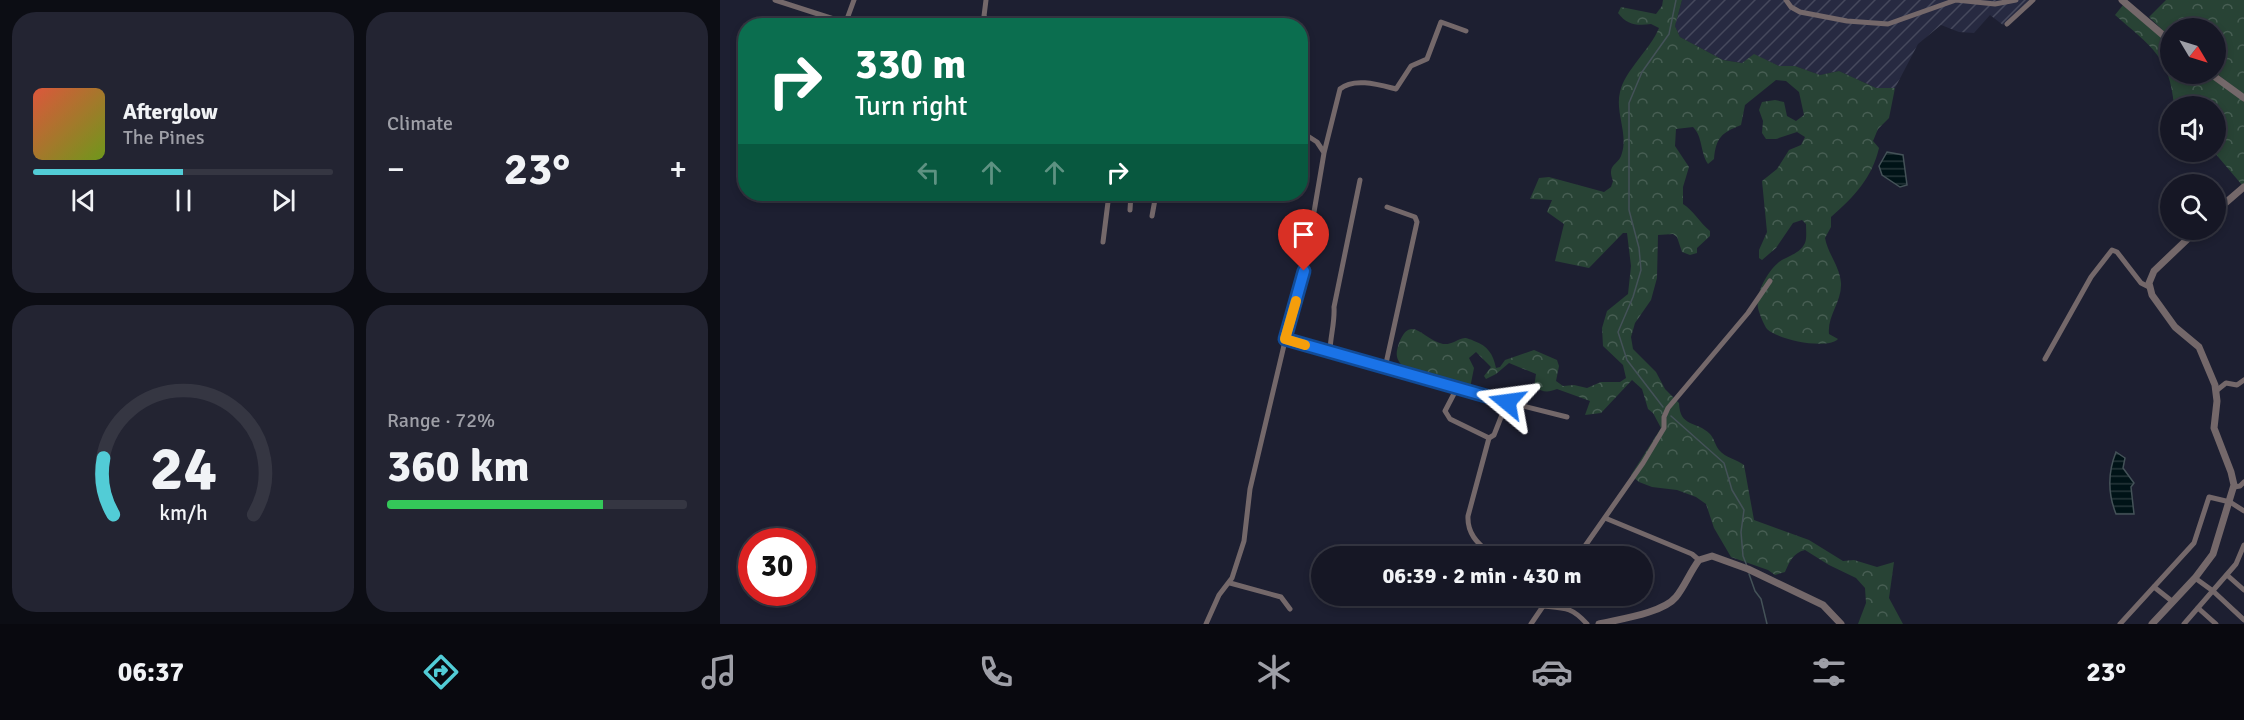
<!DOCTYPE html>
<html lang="en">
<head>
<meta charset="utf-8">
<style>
	:root { --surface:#161725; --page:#232432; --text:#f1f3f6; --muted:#9e9fa7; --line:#353642; --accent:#52ccd6 }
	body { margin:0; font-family:Signika,sans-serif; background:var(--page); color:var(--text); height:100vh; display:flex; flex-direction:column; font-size:22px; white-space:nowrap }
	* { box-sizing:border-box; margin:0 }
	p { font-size:20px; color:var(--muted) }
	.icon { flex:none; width:33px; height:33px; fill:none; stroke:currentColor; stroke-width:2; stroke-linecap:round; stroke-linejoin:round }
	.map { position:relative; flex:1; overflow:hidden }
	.drawer { display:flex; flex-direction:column; gap:12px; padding:12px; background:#0c0d14; width:720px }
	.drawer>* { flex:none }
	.guide { position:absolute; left:18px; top:18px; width:570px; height:183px; border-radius:24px; box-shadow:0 3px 9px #0003,0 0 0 2px var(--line); background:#0b6e4f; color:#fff; overflow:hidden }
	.needle { width:39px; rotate:128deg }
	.tools { position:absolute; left:1440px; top:18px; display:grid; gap:12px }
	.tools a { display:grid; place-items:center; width:66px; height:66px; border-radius:50%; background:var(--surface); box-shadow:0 3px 9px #0003,0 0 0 2px var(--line); font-size:30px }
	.speed { position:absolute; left:18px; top:528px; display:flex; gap:12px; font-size:30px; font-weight:700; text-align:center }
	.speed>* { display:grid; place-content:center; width:78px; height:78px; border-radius:50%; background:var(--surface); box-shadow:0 3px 9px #0003,0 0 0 2px var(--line); line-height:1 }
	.speed .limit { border:9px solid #d22; background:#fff; color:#111 }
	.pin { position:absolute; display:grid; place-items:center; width:51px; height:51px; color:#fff; margin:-62px -26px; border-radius:50% 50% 50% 0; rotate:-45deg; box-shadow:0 0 6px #0007 }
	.pin .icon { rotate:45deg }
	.me { position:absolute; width:66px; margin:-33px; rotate:286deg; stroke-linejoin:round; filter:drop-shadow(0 0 4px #0008) }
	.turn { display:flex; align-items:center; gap:21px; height:126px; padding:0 18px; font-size:27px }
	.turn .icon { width:78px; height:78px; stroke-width:2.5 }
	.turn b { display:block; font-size:42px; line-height:51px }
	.lanes { display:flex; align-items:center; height:57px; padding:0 18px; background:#0003; justify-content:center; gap:30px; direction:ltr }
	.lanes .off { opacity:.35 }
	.big { font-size:45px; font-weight:700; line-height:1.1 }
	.drawer .card { flex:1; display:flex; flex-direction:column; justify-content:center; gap:9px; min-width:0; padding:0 21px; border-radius:24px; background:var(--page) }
	.drawer .dial { align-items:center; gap:0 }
	.dial svg { height:156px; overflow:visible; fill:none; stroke:var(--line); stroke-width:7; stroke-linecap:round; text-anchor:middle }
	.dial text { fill:var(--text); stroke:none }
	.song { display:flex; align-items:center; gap:18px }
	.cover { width:72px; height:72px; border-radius:9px; background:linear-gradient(135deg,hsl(10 70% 55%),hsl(80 70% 35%)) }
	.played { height:6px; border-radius:3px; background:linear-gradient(90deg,var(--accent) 50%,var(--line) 50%) }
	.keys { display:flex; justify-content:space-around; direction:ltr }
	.heat { display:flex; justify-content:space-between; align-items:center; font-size:33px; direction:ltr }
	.charge { height:9px; border-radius:4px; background:linear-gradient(90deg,#34c759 72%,var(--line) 0) }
	.drawer .tiles { flex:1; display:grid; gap:12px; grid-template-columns:repeat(2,1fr) }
	.trip { position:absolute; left:591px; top:546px; width:342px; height:60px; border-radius:30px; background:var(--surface); box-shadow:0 3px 9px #0003,0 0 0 2px var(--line); font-weight:700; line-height:60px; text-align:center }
	.tabs { display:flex; height:96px; justify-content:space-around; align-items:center; background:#09090f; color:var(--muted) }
	.tabs .icon { width:42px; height:42px }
	.tabs .current { color:var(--accent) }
	.tabs b { font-size:27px; color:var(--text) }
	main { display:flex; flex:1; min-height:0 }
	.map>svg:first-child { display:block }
	.industrial { fill:url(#industrial-furrows) }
	.forest { fill:url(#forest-crowns) }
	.water { fill:url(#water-rules); stroke:#445258; stroke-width:1.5 }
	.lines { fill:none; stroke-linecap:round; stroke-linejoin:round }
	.stream { stroke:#445258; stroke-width:1.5 }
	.minor { stroke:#74686a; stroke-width:5 }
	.tertiary { stroke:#74686a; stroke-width:7 }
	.route-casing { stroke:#114b97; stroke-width:15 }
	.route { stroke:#1a73e8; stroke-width:10 }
	.slow { stroke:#f59e0b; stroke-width:10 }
</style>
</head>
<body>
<main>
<section class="drawer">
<div class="tiles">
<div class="card">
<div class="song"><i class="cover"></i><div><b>Afterglow</b><p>The Pines</p></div></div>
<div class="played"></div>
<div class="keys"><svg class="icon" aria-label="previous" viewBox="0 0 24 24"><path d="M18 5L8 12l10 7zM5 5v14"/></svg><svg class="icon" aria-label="pause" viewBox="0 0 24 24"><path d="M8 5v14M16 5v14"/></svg><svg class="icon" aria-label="next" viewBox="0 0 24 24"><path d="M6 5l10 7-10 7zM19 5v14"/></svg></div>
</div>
<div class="card"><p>Climate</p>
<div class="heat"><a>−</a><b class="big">23°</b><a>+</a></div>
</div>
<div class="card dial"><svg viewBox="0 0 100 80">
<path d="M14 69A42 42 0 1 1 86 69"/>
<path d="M14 69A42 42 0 0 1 9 40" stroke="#52ccd6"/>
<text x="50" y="56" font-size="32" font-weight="700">24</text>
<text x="50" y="72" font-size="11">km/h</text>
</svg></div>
<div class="card"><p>Range · 72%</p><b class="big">360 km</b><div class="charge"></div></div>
</div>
</section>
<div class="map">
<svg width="1524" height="624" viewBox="0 0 1524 624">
	<defs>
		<pattern id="industrial-furrows" width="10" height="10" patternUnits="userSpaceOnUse" patternTransform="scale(1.5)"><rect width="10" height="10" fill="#272a41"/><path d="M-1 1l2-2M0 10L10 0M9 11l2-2" fill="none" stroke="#46495d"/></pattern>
		<pattern id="forest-crowns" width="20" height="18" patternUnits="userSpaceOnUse" patternTransform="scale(1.5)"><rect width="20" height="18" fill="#284335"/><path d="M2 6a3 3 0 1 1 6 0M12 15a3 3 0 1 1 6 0" fill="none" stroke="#475e53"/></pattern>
		<pattern id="water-rules" width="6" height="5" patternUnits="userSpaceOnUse" patternTransform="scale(1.5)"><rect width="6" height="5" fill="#001317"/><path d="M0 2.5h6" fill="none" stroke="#253539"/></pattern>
	</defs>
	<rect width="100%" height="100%" fill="#1d1f31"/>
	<!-- industrial -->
	<path class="industrial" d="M 962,0 L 1310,0 L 1283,25 L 1270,15 L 1254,33 L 1239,32 L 1221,25 L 1198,44 L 1175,88 L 1156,88 L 1119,71 L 1100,75 L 1075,66 L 1059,66 L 1034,55 L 1022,63 L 1003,60 L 960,37 L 955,26 Z"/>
	<!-- forest -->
	<g class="forest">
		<path d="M 943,0 L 962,0 L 955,26 L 960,37 L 1003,60 L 1022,63 L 1034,54 L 1059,66 L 1075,66 L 1100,75 L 1119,71 L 1156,88 L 1175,88 L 1169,118 L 1158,129 L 1153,141 L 1159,148 C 1152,178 1134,197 1111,217 L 1111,227 L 1105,238 C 1108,254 1120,267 1121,283 C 1122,302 1107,316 1109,334 L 1118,339 C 1107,350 1058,340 1047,329 C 1044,325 1039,313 1038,308 C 1035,293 1048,271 1059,262 C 1067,256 1080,254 1085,243 C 1087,238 1086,230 1086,224 L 1082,220 L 1073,223 L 1056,248 L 1042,260 L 1039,258 L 1039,250 L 1047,232 L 1042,181 L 1057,169 L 1069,150 L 1081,145 L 1085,137 L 1077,132 L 1056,139 L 1046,139 L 1042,133 L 1043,121 L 1039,110 L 1042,102 L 1055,100 L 1064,102 L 1067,116 L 1076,121 L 1084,115 L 1079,92 L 1066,81 L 1056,80 L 1025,105 L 1021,125 C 1001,133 996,138 994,159 L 988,164 C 980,152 983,137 973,127 L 956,129 L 955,146 L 969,167 L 963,187 L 963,204 C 974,211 979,222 990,231 L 990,236 L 977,248 L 977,253 L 970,255 L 962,252 L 957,237 L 953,234 L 938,235 L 937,278 L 931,300 L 915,323 L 911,337 L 913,349 L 936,372 L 945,389 L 959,403 C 960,428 976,420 990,434 C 994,438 995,445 999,450 C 1006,458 1016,459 1024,465 L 1034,520 L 1089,540 L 1123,561 L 1134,560 L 1157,567 L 1174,562 L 1169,598 L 1183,624 L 1138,624 L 1146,603 L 1145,588 L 1136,578 L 1109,565 L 1085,550 C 1073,553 1070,561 1065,572 L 1055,575 L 1048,570 L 1011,557 L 994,528 L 986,504 L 976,497 L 957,490 L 932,487 L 919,482 L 911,475 L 941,428 L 933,413 L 928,409 L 922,389 L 912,380 L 881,413 L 865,415 L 870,401 L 837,389 C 827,393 823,392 814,387 L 816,374 L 789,363 L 776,374 L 766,379 L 764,376 L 771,367 L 756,352 L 749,358 L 754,368 L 750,388 L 684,368 C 676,359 675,355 679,343 C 691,313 703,340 723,344 C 732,345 737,339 745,338 C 747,338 752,340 754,341 C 768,346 773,354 776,368 L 780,367 L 785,360 L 814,350 L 837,360 L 839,366 L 836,381 L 843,386 L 854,385 L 867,388 L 881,382 L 900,382 L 906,378 L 903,365 L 883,346 L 882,328 L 887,311 L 908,294 L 911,266 L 907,233 L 903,233 L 869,268 L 835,261 L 844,224 L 827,212 L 832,200 L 810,199 L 819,178 L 829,177 L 884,192 L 891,187 L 893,181 C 886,163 899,166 902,153 C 908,133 895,112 900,92 C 905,70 930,50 939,28 L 931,24 C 917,26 907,25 898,13 L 901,7 L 936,14 L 942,6 Z"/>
		<path d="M 1446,0 L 1524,0 L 1524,95 L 1496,73 L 1496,28 L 1450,28 L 1450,37 L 1429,17 Z"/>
		<path d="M 1403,5 L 1450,44 L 1450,74 L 1488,74 L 1524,101 L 1524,183 L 1522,185 L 1494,152 L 1496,152 L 1496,106 L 1454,106 C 1450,56 1430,46 1395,15 Z"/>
	</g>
	<!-- water -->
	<g class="water">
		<path d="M 1167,152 L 1183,155 L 1187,185 L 1180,187 L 1162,175 L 1159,166 Z"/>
		<path d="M 1396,452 L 1405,458 L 1403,468 L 1414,483 L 1411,487 L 1414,514 L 1396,514 C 1388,494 1388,472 1396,452 Z"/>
	</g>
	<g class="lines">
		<!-- stream -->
		<g class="stream">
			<path d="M 943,407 L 907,360 L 898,332 L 913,297 L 921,270 L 919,248 L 909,210 L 909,103 L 922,72 L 949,34 L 956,0"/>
			<path d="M 951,416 L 1004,463 L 1012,490 L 1024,510 L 1021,532 L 1023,556 L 1027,566"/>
			<path d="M 1029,574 L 1035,591 L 1041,599 L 1047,624"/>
		</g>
		<!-- minor -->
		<g class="minor">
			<path d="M 55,0 L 123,22 L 127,19 L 134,0"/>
			<path d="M 266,0 L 264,16 L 272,26"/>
			<path d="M 1066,0 L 1071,7 L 1080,12 L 1127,21 L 1168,24 L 1236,0 L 1275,4 L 1296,0"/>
			<path d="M 1287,24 L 1313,0"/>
			<path d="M 580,131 L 597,142 L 603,151"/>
			<path d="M 410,210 L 411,194"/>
			<path d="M 432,216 L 436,194"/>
			<path d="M 383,242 L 389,194"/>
			<path d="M 565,339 L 787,402 L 847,417"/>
			<path d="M 610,352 C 610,337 615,323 614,307 L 640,180"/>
			<path d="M 1325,359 L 1371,277 L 1392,250 L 1397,252 L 1421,283 L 1429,287"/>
			<path d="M 665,368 L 697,222 L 695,217 L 667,207"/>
			<path d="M 737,388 L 725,411 L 730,419 L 769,438 L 748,516 C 747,535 759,544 772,556"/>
			<path d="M 1496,391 L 1506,383 L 1517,385 L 1524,380"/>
			<path d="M 769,438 L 774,435 L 787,402"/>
			<path d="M 1514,487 L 1520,486 L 1524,482"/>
			<path d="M 885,518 L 972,554 L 979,560"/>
			<path d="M 858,556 L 923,463 L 944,428 L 944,417 L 948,408 L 1028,313 L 1050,281"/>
			<path d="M 1507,575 L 1524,590"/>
			<path d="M 1475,578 L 1493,591 L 1524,620"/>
			<path d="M 510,583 L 561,597 L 570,609"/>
			<path d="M 1434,587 L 1453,602"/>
			<path d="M 819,596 L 823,600 L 823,606 C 845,608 852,607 867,624"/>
			<path d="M 1478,608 L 1496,624"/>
			<path d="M 486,624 L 499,595 L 512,578 L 524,541 L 530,489 L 570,320 L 584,271 L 604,153 L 620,89 C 634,77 660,85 676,89 L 691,66 L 707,59 L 721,22 L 746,31"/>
			<path d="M 811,624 L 830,596"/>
			<path d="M 1400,624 L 1474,543 L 1489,497 L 1510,502 L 1524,511"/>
			<path d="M 1464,624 L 1516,564 L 1524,545"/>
		</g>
		<!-- tertiary -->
		<g class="tertiary">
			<path d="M 1402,0 L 1450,41"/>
			<path d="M 1491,74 L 1524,98"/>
			<path d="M 1496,211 L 1524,187"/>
			<path d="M 879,624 C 900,619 943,613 956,597 C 965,586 970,572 979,560 L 992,556 L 1028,569 L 1103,605 L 1121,624"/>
			<path d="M 1432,624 L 1475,578 L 1493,554 L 1514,485 L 1511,472 L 1494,428 L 1497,401 L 1495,385 L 1479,347 L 1455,327 L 1432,295 L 1429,283 L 1434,271 L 1477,230"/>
		</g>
	</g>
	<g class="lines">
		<!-- route casing -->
		<g class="route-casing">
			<path id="route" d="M 584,271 L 565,339 L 787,402"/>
		</g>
		<!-- route -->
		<use href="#route" class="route"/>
		<!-- slow -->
		<path class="slow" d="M 576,301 L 565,339 L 585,345"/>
	</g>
</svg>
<div class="tools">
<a><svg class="needle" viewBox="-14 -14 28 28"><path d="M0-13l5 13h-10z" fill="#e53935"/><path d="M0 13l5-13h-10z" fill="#9e9fa7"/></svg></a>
<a><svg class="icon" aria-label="sound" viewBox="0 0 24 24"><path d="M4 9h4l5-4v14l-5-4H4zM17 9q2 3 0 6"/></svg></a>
<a><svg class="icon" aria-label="search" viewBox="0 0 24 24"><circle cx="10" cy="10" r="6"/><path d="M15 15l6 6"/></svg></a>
</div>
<div class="speed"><div class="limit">30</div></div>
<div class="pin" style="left:584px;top:271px;background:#d93025"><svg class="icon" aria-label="arrive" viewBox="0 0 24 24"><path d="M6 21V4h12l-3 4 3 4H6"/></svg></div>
<svg class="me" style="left:787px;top:402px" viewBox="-20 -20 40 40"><path d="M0-17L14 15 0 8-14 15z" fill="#1a73e8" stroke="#fff" stroke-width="4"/></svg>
<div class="trip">06:39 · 2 min · 430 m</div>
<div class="guide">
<div class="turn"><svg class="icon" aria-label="right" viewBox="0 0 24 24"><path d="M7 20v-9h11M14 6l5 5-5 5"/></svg><div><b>330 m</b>Turn right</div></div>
<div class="lanes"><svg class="icon off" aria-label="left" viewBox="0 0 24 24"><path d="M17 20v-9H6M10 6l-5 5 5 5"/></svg><svg class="icon off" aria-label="ahead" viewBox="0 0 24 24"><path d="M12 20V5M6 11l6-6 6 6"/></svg><svg class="icon off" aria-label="ahead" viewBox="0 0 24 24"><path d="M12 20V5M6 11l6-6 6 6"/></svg><svg class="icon" aria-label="right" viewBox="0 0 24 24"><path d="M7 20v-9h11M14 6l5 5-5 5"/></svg></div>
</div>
</div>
</main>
<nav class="tabs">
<b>06:37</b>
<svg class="icon current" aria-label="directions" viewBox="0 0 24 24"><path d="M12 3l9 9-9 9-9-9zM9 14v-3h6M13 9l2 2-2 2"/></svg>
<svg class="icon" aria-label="music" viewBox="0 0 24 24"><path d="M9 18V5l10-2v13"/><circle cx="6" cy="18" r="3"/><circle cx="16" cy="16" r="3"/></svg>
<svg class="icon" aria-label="phone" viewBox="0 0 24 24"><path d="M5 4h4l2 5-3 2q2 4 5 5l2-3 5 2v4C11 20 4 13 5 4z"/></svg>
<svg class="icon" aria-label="climate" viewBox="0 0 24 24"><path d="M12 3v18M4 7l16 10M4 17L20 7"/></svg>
<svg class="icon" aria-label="car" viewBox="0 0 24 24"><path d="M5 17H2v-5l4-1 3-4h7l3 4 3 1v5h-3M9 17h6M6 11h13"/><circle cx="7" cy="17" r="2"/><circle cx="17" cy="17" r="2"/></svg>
<svg class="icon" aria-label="filters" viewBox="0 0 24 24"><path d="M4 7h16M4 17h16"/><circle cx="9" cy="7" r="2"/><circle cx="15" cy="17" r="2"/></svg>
<b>23°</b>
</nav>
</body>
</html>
